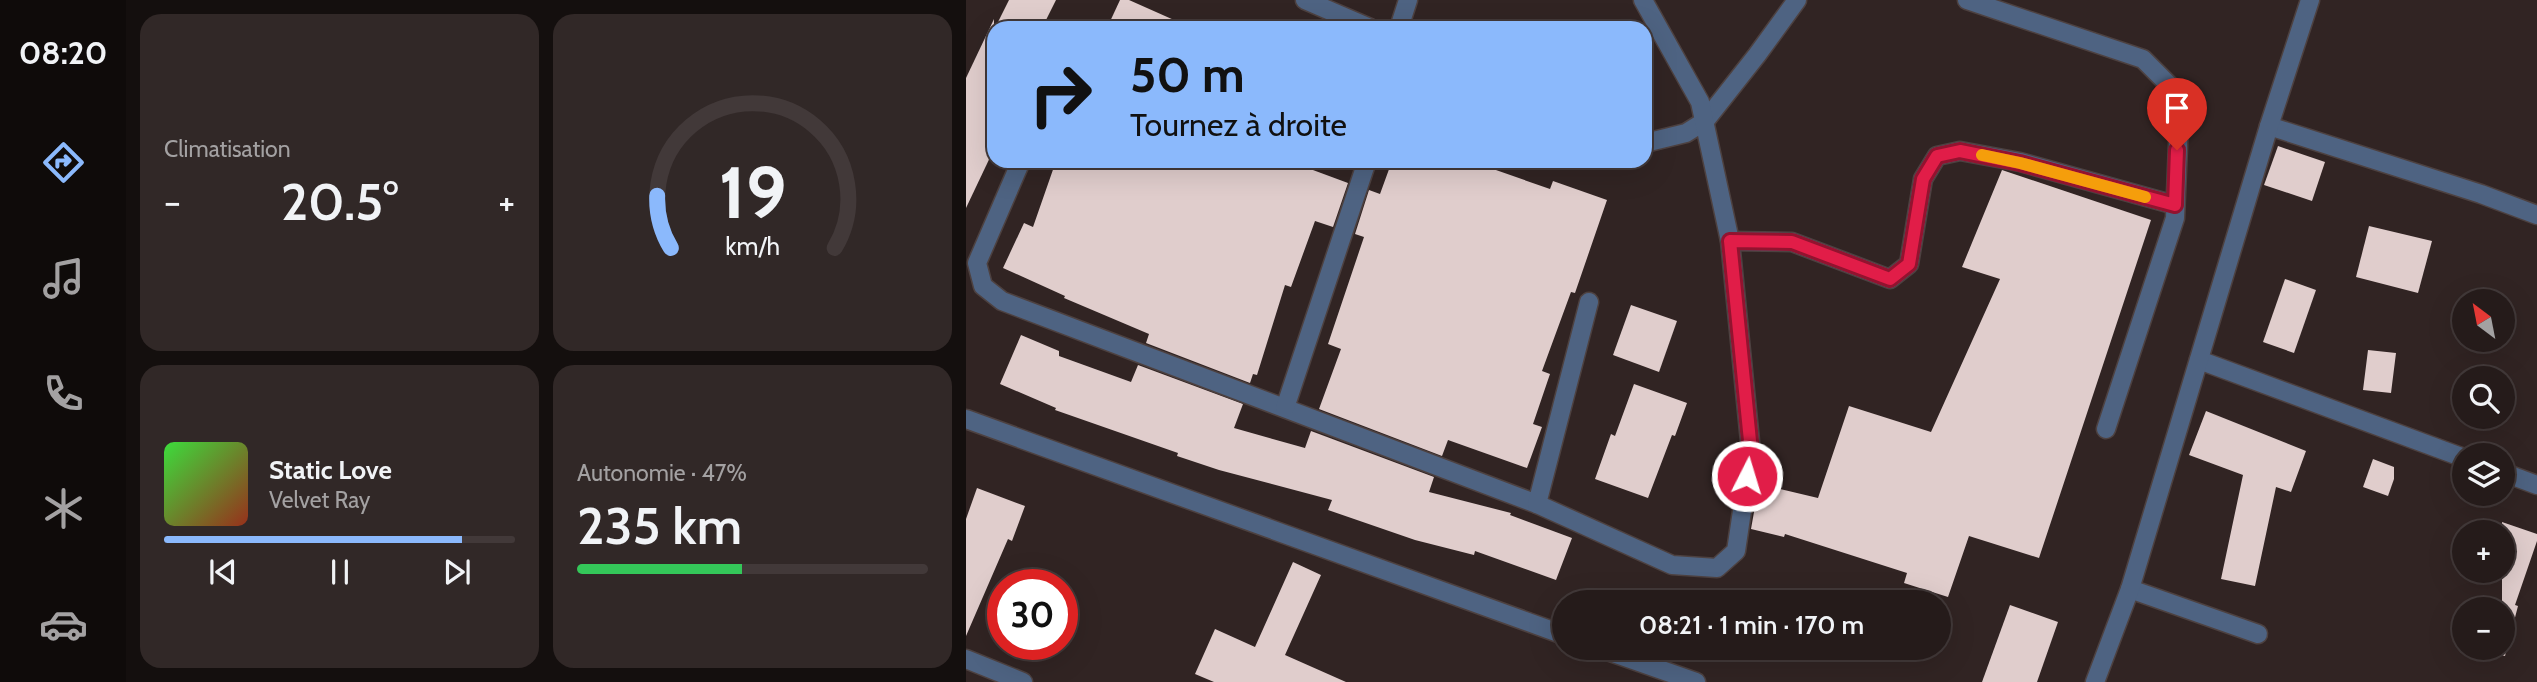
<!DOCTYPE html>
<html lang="fr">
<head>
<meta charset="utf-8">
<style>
	:root { --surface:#251b1a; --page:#312827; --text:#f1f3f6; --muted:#a3a1a2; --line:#423939; --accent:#8bb9fc }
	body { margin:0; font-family:Cabin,sans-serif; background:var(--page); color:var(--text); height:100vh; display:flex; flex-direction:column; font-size:26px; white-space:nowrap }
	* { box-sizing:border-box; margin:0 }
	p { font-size:23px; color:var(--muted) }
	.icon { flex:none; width:38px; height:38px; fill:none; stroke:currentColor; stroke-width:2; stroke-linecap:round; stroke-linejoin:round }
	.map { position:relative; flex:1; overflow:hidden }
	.sheet { display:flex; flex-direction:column; gap:14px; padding:14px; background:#140f0e; width:840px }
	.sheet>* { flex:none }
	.hud { position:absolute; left:21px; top:21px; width:665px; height:147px; border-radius:21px; box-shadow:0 7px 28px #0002,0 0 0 2px var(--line); background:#8bb9fc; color:#111; overflow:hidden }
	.needle { width:46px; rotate:328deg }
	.buttons { position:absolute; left:1486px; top:289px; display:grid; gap:14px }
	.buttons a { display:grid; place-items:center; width:63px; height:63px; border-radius:50%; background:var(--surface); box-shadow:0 7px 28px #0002,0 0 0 2px var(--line); font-size:35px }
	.speed { position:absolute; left:21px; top:569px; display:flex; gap:14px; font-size:35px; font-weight:700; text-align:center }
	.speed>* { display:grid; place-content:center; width:91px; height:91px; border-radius:50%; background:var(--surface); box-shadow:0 7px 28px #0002,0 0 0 2px var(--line); line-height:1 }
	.speed .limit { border:10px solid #d22; background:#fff; color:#111 }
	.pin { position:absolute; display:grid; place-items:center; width:60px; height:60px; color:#fff; margin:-72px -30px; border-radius:50% 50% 50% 0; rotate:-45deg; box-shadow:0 0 7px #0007 }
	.pin .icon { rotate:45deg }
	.me { position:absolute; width:77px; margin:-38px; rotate:5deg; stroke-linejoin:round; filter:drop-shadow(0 0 5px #0008) }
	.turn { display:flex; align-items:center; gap:24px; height:147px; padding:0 28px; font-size:32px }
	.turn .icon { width:91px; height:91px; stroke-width:2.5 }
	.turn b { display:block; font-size:49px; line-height:60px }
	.big { font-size:52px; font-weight:600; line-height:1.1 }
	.sheet .card { flex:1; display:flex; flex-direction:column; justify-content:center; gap:10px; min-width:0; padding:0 24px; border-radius:21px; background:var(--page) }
	.sheet .dial { align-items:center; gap:0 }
	.dial svg { height:182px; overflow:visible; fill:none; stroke:var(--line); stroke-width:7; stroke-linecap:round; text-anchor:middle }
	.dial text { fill:var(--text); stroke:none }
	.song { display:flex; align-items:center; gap:21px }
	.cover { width:84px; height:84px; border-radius:10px; background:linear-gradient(135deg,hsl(120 70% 55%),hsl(10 70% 35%)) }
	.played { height:7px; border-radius:4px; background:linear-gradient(90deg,var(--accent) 85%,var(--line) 85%) }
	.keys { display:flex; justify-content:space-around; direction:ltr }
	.heat { display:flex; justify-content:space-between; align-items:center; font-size:38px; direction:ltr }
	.charge { height:10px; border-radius:5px; background:linear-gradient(90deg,#34c759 47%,var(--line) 0) }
	.sheet .tiles { flex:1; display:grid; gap:14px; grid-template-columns:repeat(2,1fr) }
	.trip { position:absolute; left:586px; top:590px; width:399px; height:70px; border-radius:35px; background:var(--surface); box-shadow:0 7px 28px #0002,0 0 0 2px var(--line); font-weight:600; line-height:70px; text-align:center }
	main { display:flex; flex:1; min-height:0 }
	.tabs { display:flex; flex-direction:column; width:126px; justify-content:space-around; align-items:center; background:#0f0b0a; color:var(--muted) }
	.tabs .icon { width:49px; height:49px }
	.tabs .selected { color:var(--accent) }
	.tabs b { font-size:32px; color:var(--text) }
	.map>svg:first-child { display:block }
	.building { fill:#e0cdcc }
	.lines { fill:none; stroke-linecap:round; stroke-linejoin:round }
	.minor-casing { stroke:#4d4140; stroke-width:21 }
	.minor { stroke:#4e6382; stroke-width:18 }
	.route-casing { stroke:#92132f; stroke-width:18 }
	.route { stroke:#e11d48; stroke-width:12 }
	.slow { stroke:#f59e0b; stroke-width:12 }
</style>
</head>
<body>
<main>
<nav class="tabs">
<b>08:20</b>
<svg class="icon selected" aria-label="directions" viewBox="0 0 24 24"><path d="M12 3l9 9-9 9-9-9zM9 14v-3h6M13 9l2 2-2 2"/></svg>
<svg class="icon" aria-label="music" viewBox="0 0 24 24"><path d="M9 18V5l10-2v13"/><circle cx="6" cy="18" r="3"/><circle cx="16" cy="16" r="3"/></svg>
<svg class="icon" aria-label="phone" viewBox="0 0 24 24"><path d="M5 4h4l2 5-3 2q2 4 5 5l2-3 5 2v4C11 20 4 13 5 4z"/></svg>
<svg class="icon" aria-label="climate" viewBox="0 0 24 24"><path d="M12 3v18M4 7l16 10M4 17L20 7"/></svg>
<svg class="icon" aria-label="car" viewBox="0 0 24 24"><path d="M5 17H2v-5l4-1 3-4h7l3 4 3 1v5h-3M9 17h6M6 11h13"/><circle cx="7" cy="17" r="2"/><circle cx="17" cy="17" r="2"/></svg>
</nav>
<section class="sheet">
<div class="tiles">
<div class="card"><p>Climatisation</p>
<div class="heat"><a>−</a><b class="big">20.5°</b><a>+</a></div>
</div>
<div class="card dial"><svg viewBox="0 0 100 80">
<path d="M14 69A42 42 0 1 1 86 69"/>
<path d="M14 69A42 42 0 0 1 8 46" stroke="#8bb9fc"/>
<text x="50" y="56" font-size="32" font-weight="700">19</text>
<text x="50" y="72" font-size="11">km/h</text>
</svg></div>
<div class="card">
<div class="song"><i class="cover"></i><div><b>Static Love</b><p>Velvet Ray</p></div></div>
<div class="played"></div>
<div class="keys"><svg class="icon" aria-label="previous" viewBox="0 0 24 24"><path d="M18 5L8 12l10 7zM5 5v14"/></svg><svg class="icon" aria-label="pause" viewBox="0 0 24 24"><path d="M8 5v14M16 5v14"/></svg><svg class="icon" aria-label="next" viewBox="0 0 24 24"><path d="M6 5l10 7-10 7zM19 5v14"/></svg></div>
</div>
<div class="card"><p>Autonomie · 47%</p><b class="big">235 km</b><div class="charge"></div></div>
</div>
</section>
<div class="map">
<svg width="1571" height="682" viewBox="0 0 1571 682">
	<rect width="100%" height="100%" fill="#312423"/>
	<!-- building -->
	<g class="building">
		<path d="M 43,0 L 90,0 L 76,28 L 29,28 Z"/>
		<path d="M 154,0 L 163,0 L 226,28 L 141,28 Z"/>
		<path d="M 28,19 L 28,149 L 0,208 L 0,78 Z"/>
		<path d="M 1312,146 L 1359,162 L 1346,201 L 1298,185 Z"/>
		<path d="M 90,161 L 300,161 L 325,170 L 328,163 L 382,183 L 367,227 L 349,221 L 325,287 L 319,285 L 291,375 L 287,374 L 284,383 L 180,343 L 183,334 L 98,298 L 99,296 L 37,268 L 58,223 L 67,227 Z"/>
		<path d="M 426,161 L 479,161 L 504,170 L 507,162 L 584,189 L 587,181 L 641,200 L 609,293 L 605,292 L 576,371 L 584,374 L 567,424 L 576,427 L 561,468 L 482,440 L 476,456 L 353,409 L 375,349 L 362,344 L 398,237 L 389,234 L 403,190 L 414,194 Z"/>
		<path d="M 1036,170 L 1185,220 L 1073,558 L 1003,536 L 982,597 L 938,583 L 941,573 L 819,534 L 818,537 L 785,529 L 793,484 L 852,498 L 883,406 L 965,432 L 1034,279 L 996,267 Z"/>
		<path d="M 1403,226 L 1466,241 L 1452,293 L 1390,277 Z"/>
		<path d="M 1319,279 L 1350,290 L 1328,353 L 1297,342 Z"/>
		<path d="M 665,305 L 711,321 L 693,372 L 647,355 Z"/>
		<path d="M 55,335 L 93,351 L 93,356 L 165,382 L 172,365 L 277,404 L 268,428 L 339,448 L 345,431 L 468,477 L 463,492 L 545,513 L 544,515 L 606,538 L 590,580 L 509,551 L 508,555 L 449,540 L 362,510 L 366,500 L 253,470 L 211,456 L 212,453 L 89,410 L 90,408 L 34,384 Z"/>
		<path d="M 1402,350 L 1430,353 L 1425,393 L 1397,390 Z"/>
		<path d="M 668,384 L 721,403 L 709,436 L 706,435 L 682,498 L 629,479 L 645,434 L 649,436 Z"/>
		<path d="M 1240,411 L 1340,451 L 1325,492 L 1310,487 L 1289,586 L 1255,579 L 1277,475 L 1223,455 Z"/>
		<path d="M 1407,459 L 1428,467 L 1428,479 L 1422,496 L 1397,487 Z"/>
		<path d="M 11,488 L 59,506 L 46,541 L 42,539 L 0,636 L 0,519 Z"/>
		<path d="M 1536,522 L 1571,534 L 1571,541 L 1549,605 L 1552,606 L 1539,656 L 1503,648 L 1536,648 L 1536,609 L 1512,609 L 1514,600 L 1536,602 Z"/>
		<path d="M 327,562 L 355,575 L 319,655 L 380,682 L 248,682 L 229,674 L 249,629 L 289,647 Z"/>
		<path d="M 1044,605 L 1092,622 L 1071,682 L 1016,682 Z"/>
	</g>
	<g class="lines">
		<!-- minor casing -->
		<g class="minor-casing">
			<g id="minor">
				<path d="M 339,0 L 404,28"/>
				<path d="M 1001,0 L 1177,59 L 1214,96 L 1209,218 L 1140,429"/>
				<path d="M 433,28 L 442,0"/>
				<path d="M 1303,126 L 1515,194 L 1571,215"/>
				<path d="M 679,143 L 720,133 L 739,121 L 791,55 L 831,0"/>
				<path d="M 55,161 L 11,263 L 17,286 L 36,301 L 571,504"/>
				<path d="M 764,241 L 826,242 L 924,279 L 943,264 L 957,179 L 971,156 L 994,151 L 1054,162 L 1209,205"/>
				<path d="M 623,302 L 571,504 L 706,565 L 751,568 L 770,551 L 785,451 L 764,241 L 734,102 L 677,0"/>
				<path d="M 1233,360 L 1498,458"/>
				<path d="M 319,408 L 401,161"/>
				<path d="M 0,419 L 598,635"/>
				<path d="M 1536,472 L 1571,485"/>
				<path d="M 1164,589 L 1292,634"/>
				<path d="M 633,648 L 730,682"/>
				<path d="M 0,659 L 57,682"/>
				<path d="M 1129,682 L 1164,589 L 1303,126 L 1344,0"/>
			</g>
		</g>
		<!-- minor -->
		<use href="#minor" class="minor"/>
	</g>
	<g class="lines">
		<!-- route casing -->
		<g class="route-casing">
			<path id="route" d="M 781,476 L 785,451 L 764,241 L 826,242 L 924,279 L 943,264 L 957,179 L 971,156 L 994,151 L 1054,163 L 1209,205 L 1211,150"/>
		</g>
		<!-- route -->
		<use href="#route" class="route"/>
		<!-- slow -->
		<path class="slow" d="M 1016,155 L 1054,163 L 1179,197"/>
	</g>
</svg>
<div class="buttons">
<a><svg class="needle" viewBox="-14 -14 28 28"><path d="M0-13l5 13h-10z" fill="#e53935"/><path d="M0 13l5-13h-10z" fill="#a3a1a2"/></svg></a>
<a><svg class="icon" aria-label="search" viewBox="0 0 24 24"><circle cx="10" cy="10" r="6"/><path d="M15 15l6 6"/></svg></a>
<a><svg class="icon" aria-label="layers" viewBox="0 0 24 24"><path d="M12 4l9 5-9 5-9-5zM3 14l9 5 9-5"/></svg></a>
<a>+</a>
<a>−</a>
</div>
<div class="speed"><div class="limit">30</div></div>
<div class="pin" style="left:1211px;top:150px;background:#d93025"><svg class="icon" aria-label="arrive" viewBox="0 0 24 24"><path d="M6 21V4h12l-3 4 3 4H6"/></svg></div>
<svg class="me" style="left:781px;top:476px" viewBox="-20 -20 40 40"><circle r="17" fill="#e11d48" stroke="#fff" stroke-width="3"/><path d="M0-11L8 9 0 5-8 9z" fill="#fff"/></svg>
<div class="trip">08:21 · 1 min · 170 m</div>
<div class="hud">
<div class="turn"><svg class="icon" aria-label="right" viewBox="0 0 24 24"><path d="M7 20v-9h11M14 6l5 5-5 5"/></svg><div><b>50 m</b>Tournez à droite</div></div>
</div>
</div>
</main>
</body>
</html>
